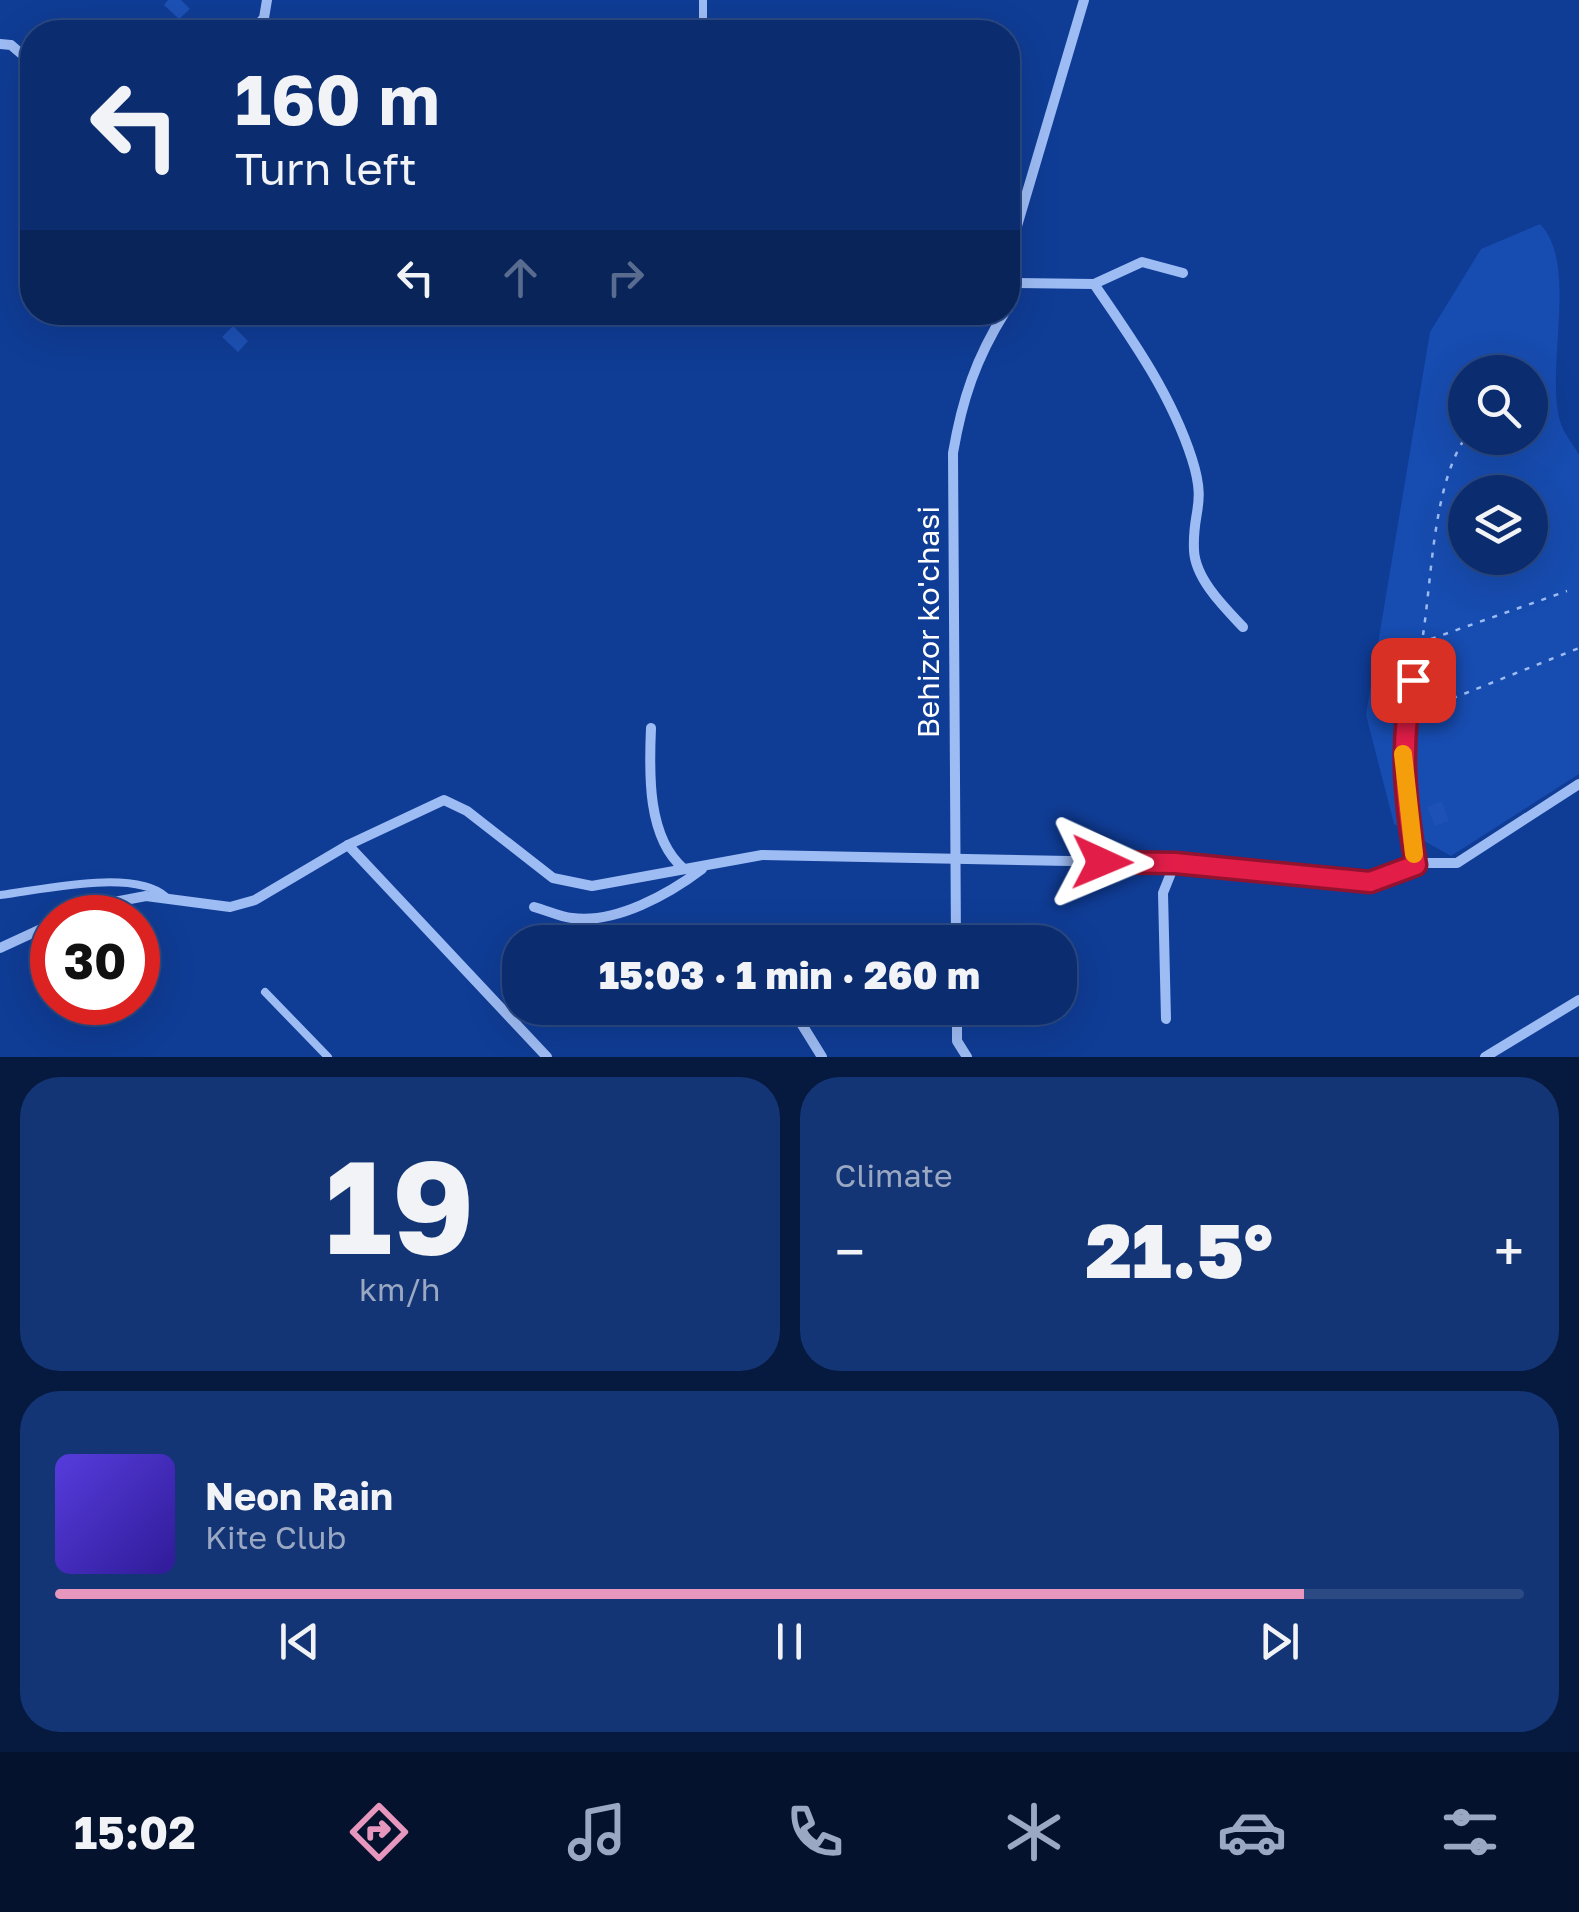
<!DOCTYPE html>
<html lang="en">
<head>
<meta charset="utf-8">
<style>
	:root { --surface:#0b2d70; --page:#143575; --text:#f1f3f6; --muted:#9aa8c3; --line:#2b4983; --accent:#e797bd }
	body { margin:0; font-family:"Golos Text",sans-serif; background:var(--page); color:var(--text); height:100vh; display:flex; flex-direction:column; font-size:38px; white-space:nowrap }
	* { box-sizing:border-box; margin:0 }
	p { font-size:32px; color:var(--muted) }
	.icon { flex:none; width:55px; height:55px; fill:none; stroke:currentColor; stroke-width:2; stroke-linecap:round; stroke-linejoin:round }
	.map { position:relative; height:1057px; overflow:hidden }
	.side { display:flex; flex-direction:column; gap:20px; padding:20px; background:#06193e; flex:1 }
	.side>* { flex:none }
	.hud { position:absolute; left:20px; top:20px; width:1000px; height:305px; border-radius:40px; box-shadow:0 10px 40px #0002,0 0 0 2px var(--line); background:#0b2d70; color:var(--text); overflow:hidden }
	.tools { position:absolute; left:1448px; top:355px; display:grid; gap:20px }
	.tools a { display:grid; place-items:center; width:100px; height:100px; border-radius:50%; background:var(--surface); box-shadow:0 10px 40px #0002,0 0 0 2px var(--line); font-size:50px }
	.speed { position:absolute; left:30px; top:895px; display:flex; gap:20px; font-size:50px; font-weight:700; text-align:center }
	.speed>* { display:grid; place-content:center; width:130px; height:130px; border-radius:50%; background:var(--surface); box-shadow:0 10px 40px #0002,0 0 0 2px var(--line); line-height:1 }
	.speed .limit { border:15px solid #d22; background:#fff; color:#111 }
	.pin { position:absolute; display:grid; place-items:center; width:85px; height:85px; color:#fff; margin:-42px; border-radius:20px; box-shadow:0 5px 15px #0006 }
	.me { position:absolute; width:110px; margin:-55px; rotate:91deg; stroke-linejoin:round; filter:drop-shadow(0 0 8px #0008) }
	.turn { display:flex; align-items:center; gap:35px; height:210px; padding:0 50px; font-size:45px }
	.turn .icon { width:130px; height:130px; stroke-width:2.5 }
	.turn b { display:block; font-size:70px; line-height:85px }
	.lanes { display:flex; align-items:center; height:95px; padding:0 50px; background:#0003; justify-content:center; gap:50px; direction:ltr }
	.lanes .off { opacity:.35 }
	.big { font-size:75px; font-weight:800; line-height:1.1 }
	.side .card { flex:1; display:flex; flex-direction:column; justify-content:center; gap:15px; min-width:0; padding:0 35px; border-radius:40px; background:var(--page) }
	.side .dial { align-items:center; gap:0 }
	.dial b { font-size:130px; line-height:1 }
	.song { display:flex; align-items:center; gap:30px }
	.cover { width:120px; height:120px; border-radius:15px; background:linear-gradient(135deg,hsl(250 70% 55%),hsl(250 70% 35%)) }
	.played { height:10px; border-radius:5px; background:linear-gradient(90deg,var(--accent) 85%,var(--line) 85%) }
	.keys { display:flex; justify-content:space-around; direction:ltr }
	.heat { display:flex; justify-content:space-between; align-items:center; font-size:55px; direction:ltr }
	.side .tiles { flex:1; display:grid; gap:20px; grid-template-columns:1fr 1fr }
	.card:last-child { grid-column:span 2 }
	.trip { position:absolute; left:502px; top:925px; width:575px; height:100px; border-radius:40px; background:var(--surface); box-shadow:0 10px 40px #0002,0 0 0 2px var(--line); font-weight:800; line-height:100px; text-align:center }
	.tabs { display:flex; height:160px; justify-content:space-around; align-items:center; background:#04122d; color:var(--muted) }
	.tabs .icon { width:70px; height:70px }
	.tabs .active { color:var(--accent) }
	.tabs b { font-size:45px; color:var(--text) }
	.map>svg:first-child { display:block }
	.green { fill:#174cb0; fill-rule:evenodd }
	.building { fill:#1d51b5 }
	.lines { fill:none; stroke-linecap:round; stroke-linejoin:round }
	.path { stroke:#9ebcf4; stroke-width:2.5; stroke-dasharray:5 8; stroke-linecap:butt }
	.lane { stroke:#9ebcf4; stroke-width:8 }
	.street { stroke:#9ebcf4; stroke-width:10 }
	.route-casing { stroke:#92132f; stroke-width:25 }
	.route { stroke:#e11d48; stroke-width:18 }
	.slow { stroke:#f59e0b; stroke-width:18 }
	.labels { text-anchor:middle; stroke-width:10; stroke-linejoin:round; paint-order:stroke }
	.street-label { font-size:30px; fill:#fff; stroke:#0f3c95 }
</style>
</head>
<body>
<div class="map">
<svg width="1579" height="1057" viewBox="0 0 1579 1057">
	<rect width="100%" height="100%" fill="#0f3c95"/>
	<!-- green -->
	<path class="green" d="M 1540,224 C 1579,264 1545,368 1560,421 C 1563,432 1573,444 1579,455 L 1579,774 L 1451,856 L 1394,824 L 1366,715 L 1430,332 L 1481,249 ZM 1465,372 L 1530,372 L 1530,438 L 1465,438 ZM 1465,492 L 1530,492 L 1530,558 L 1465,558 Z"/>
	<!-- building -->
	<g class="building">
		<path d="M 168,0 L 181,0 L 190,9 L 179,19 L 164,5 Z"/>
		<path d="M 233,326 L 248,341 L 238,352 L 222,337 Z"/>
		<path d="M 1442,801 L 1449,821 L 1435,826 L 1427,807 Z"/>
	</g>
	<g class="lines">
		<!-- path -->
		<g class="path">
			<path d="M 1423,635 C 1432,576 1433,487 1465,438"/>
			<path d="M 1431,639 L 1567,591"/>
			<path d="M 1416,713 L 1579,648"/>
		</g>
		<!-- lane -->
		<g class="lane">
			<path d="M 703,0 L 703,32"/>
			<path d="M 281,320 L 347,312"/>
			<path d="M 1416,865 L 1404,782 L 1403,726 L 1422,643"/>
			<path d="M 0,895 C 41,890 135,868 166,897"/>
			<path d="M 265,992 L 328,1057"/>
		</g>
		<!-- street -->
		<g class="street">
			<path d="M 251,32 L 264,18 L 267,0"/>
			<path d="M 0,44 L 11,45 L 32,63"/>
			<path d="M 1012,283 L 1094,284 L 1142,262 L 1183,273"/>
			<path d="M 1094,284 C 1132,339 1171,394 1192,459 C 1207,506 1192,510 1194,550 C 1195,579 1225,608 1243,627"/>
			<path d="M 1008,309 L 1012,283 L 1009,253 L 1084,0"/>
			<path d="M 267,312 L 281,320"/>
			<path d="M 651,728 C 649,773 647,838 684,869"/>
			<path d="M 348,845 L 547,1057"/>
			<path d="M 534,907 C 546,910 560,917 572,918 C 616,924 669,894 702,869"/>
			<path d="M 68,918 L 93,906 L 146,896 L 230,907 L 255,900 L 348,845 L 444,800 L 467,811 L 553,878 L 592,886 L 762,855 L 1175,863 L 1369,882 L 1423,863 L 1457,863 L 1579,784"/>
			<path d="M 956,942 L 953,453 C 962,400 976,358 1005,312"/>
			<path d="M 0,948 L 52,924"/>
			<path d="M 957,1008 L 957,1041 L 967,1057"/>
			<path d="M 1166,1019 L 1163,893 L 1175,863"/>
			<path d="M 801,1023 L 822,1057"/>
			<path d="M 1485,1057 L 1579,1000"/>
		</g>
	</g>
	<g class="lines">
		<!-- route casing -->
		<g class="route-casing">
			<path id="route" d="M 1102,862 L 1175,863 L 1370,882 L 1416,865 C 1405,801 1399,744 1413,680"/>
		</g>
		<!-- route -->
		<use href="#route" class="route"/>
		<!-- slow -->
		<path class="slow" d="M 1403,754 L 1414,854"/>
	</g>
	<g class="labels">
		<!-- street labels -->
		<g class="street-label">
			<text transform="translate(929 622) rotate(-90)" y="10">Behizor ko'chasi</text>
		</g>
	</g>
</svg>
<div class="tools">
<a><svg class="icon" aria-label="search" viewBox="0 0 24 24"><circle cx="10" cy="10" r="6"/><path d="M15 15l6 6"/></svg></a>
<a><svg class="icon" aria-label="layers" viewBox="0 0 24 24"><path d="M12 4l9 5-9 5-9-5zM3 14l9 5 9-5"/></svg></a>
</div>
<div class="speed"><div class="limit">30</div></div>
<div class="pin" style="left:1413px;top:680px;background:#d93025"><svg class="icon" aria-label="arrive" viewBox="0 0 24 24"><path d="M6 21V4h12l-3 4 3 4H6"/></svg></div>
<svg class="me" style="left:1102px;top:862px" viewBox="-20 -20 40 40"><path d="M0-17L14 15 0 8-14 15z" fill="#e11d48" stroke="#fff" stroke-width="4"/></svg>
<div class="trip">15:03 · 1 min · 260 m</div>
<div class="hud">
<div class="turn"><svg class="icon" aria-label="left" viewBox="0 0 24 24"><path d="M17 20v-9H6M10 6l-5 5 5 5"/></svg><div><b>160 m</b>Turn left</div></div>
<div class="lanes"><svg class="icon" aria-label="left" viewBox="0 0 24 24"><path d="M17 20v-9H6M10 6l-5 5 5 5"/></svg><svg class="icon off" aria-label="ahead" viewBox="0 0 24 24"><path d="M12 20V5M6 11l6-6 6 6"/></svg><svg class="icon off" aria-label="right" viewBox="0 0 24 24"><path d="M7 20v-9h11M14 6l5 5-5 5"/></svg></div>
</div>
</div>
<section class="side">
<div class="tiles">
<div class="card dial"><b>19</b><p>km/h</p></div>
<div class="card"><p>Climate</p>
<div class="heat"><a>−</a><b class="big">21.5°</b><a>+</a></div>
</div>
<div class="card">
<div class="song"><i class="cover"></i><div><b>Neon Rain</b><p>Kite Club</p></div></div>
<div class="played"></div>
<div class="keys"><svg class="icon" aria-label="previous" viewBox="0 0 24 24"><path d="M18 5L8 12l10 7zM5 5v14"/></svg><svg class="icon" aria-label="pause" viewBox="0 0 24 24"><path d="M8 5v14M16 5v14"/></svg><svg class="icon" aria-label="next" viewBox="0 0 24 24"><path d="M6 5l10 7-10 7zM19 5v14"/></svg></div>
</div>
</div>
</section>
<nav class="tabs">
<b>15:02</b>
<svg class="icon active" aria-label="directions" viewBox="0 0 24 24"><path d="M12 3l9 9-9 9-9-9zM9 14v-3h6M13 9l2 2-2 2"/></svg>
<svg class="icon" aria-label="music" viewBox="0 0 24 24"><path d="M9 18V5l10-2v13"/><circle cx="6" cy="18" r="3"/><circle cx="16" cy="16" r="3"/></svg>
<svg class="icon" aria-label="phone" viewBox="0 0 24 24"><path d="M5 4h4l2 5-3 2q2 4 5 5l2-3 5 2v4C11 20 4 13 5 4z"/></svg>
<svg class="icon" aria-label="climate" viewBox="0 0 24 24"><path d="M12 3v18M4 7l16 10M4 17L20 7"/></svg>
<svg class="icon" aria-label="car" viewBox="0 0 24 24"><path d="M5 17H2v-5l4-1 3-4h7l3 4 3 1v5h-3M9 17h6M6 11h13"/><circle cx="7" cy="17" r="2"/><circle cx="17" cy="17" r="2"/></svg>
<svg class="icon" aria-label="filters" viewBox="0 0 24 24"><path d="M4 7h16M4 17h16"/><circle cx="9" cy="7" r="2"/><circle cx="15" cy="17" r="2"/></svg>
</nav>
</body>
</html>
